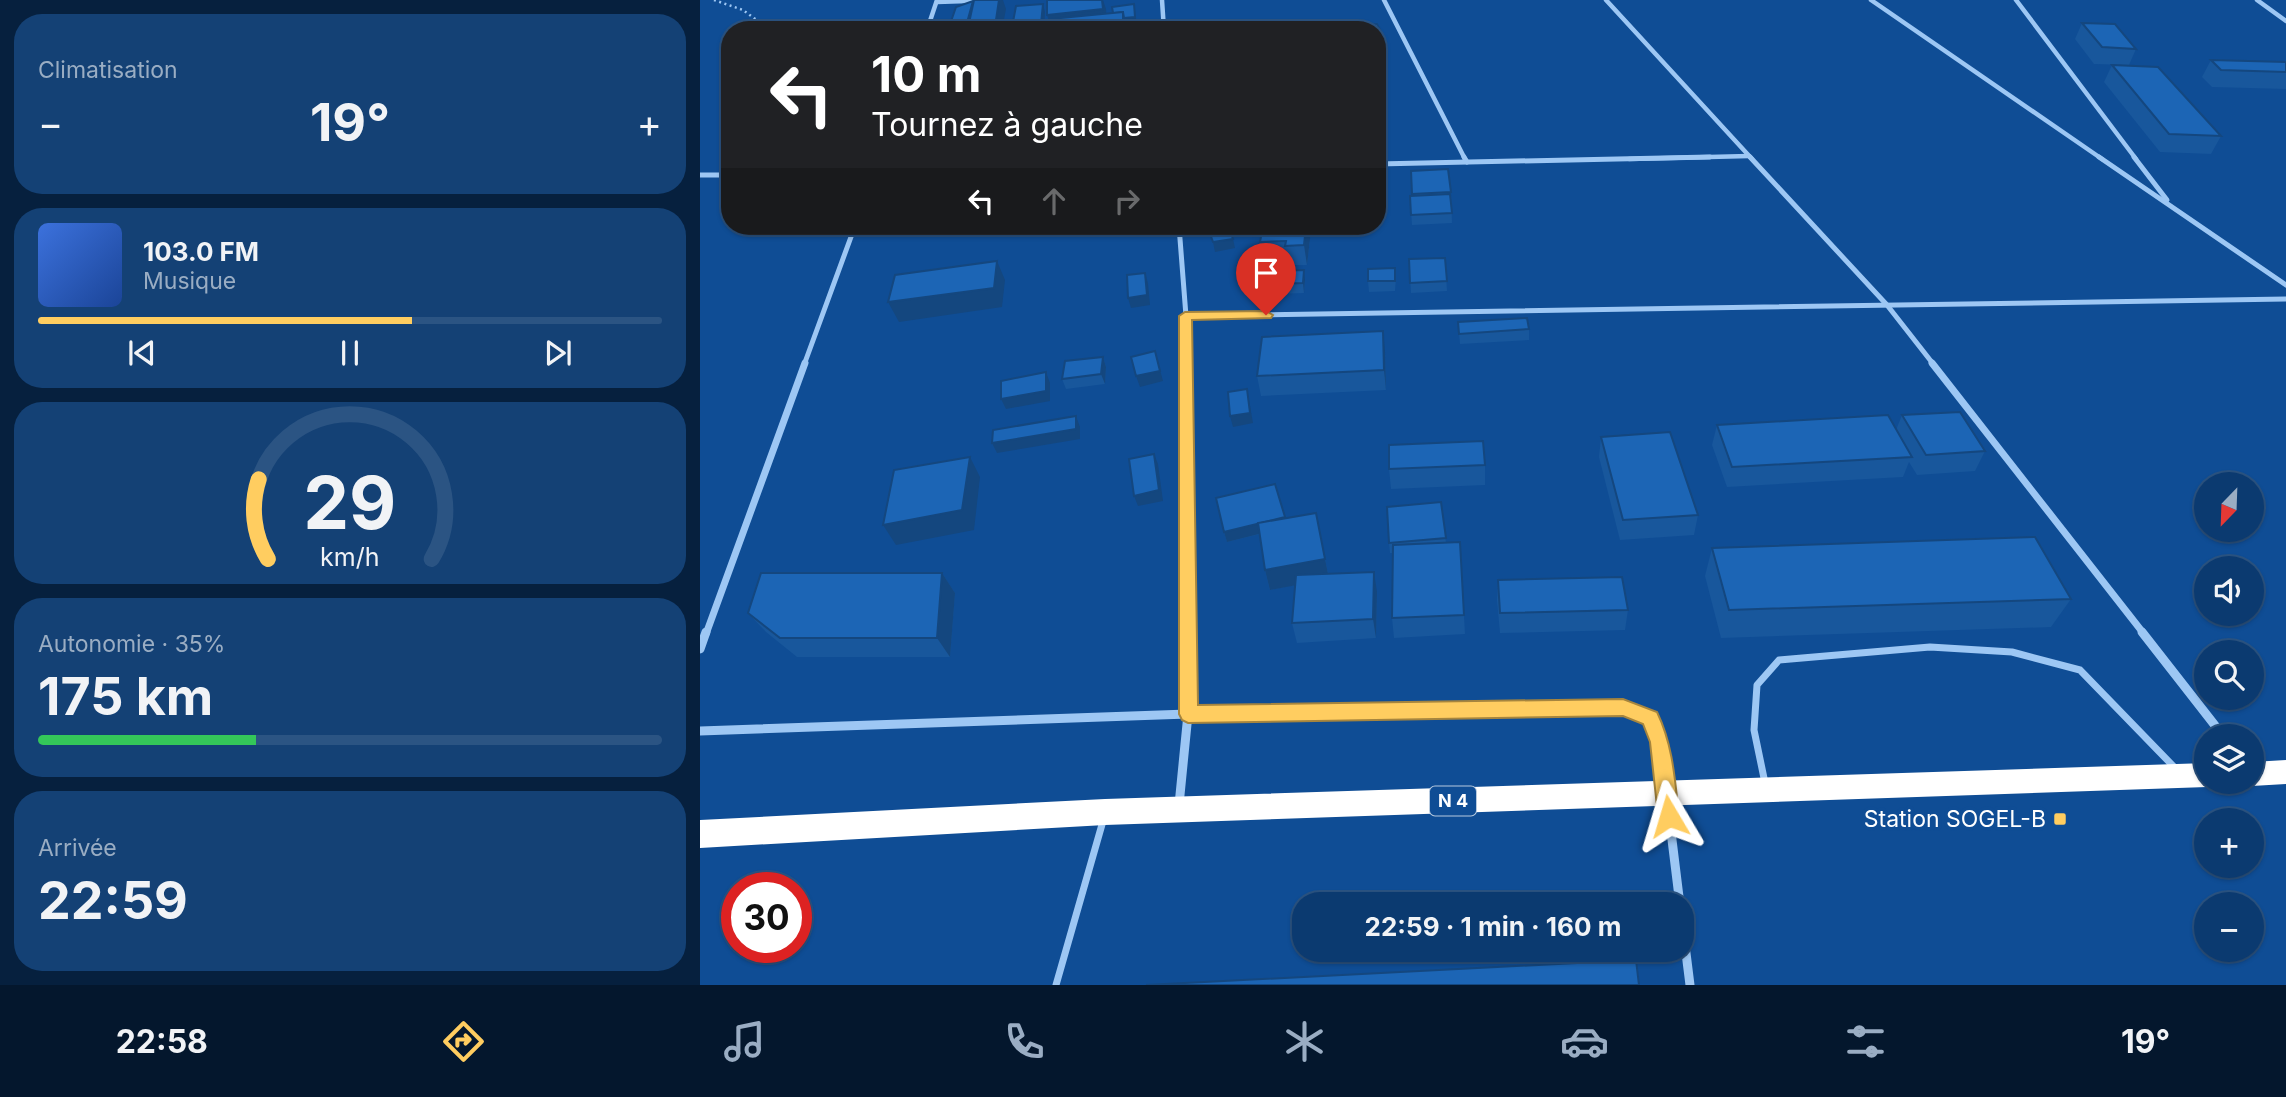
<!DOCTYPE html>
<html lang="fr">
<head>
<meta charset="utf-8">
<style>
	:root { --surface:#0b3a70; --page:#144175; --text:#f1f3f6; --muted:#9aadc3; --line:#2b5483; --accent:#ffcd60 }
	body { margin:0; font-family:Inter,sans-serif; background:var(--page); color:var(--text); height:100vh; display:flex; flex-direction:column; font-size:26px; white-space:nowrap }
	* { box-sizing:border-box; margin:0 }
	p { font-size:23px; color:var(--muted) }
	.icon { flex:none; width:38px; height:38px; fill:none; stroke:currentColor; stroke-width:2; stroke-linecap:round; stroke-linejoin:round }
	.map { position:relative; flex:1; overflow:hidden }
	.drawer { display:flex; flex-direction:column; gap:14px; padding:14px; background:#06203e; width:700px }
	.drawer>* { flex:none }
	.top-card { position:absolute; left:21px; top:21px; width:665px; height:214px; border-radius:28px; box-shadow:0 2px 5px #0004,0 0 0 2px var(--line); background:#202124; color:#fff; overflow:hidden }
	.needle { width:46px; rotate:203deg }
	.controls { position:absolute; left:1494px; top:472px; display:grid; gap:14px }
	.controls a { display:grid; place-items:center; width:70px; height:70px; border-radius:50%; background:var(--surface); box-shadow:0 2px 5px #0004,0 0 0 2px var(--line); font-size:35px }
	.speed { position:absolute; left:21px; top:872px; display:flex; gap:14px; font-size:35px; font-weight:700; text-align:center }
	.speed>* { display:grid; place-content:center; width:91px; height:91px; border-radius:50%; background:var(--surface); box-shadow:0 2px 5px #0004,0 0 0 2px var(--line); line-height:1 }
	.speed .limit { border:10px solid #d22; background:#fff; color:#111 }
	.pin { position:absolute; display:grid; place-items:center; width:60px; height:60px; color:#fff; margin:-72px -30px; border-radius:50% 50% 50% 0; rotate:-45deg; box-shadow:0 0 7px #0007 }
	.pin .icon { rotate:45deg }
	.me { position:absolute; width:77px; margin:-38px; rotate:353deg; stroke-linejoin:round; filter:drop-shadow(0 0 5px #0008) }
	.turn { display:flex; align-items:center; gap:24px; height:147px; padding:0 35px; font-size:32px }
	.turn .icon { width:91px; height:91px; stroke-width:2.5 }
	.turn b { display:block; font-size:49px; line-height:60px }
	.lanes { display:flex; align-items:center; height:66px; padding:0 35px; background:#0003; justify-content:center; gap:35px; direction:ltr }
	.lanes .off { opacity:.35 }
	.big { font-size:52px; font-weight:700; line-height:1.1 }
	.drawer .tile { flex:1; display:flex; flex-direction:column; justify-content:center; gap:10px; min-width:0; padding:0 24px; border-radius:28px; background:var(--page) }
	.drawer .dial { align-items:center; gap:0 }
	.dial svg { height:182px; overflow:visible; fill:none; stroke:var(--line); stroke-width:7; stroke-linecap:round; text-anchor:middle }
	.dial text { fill:var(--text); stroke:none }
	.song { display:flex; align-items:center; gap:21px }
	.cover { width:84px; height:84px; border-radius:10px; background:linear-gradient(135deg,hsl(220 70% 55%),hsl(220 70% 35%)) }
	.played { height:7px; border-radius:4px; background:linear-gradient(90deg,var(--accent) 60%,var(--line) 60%) }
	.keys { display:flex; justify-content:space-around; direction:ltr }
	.heat { display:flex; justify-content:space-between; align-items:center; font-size:38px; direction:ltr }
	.charge { height:10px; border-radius:5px; background:linear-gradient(90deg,#34c759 35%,var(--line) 0) }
	.trip { position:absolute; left:592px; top:892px; width:402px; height:70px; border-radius:28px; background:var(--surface); box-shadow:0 2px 5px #0004,0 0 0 2px var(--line); font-weight:700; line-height:70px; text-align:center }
	.tabs { display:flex; height:112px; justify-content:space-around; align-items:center; background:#04172d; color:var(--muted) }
	.tabs .icon { width:49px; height:49px }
	.tabs .active { color:var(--accent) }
	.tabs b { font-size:32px; color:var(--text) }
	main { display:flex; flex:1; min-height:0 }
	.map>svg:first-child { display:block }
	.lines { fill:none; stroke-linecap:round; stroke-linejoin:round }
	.path { stroke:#9dc7f4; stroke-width:2.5; stroke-dasharray:2 3.5; stroke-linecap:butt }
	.lane { stroke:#9dc7f4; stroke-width:7 }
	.street-far3 { stroke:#9dc7f4; stroke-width:4.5 }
	.street-far2 { stroke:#9dc7f4; stroke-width:5 }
	.street-far1 { stroke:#9dc7f4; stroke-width:7 }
	.street { stroke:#9dc7f4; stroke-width:9 }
	.highway { fill:#fff; fill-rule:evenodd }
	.wall { fill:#18579c }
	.shaded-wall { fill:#14477f }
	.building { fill:#1c65b5; stroke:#14477f; stroke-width:2 }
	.route { fill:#ffcd60; stroke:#a6853e; stroke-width:2 }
	.poi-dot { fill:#ffcd60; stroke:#0f4d95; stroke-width:2.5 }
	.labels { text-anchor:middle; stroke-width:7; stroke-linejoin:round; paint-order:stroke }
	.shield { fill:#0f4d95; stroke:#b7cadf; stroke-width:2 }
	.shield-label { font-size:18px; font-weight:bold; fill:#fff }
	.near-poi-label { font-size:23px; fill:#fff; stroke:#0f4d95; text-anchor:end }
</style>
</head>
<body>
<main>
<section class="drawer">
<div class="tile"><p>Climatisation</p>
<div class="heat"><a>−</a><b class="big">19°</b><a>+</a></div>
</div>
<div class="tile">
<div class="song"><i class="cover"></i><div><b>103.0 FM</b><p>Musique</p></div></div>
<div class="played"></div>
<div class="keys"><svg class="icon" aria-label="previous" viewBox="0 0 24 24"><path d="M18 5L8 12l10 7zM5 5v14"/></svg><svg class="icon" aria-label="pause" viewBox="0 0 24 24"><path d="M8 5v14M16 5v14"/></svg><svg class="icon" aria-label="next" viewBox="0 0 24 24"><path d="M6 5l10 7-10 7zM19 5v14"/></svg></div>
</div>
<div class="tile dial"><svg viewBox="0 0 100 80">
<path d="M14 69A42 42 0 1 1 86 69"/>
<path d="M14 69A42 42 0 0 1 10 34" stroke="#ffcd60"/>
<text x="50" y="56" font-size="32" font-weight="700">29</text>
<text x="50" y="72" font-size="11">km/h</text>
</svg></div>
<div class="tile"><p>Autonomie · 35%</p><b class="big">175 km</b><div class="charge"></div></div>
<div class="tile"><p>Arrivée</p><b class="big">22:59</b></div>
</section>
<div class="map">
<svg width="1586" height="985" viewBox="0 0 1586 985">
	<rect width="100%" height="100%" fill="#0f4d95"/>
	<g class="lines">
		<!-- path -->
		<path class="path" d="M 14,0 L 43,10 L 70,30"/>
		<!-- lane -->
		<g class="lane">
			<path d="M 1065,783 L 1054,730 L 1057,685 L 1079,660 L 1230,647 L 1312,652 L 1380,670 L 1476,769"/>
			<path d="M 356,985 L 403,821"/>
		</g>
		<!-- street-far3 -->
		<g class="street-far3">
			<path d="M 462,0 L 464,30"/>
			<path d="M 684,0 L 765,159"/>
			<path d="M 906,0 L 1052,159"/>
			<path d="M 1171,0 L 1402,159"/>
			<path d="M 1316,0 L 1436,159"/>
			<path d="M 1557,0 L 1586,21"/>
			<path d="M 237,2 L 297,0"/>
			<path d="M 227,30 L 237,0"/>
			<path d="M 929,159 L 1049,156"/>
		</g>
		<!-- street-far2 -->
		<g class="street-far2">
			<path d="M 764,157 L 767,162"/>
			<path d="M 1050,157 L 1187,305 L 1234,365"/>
			<path d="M 1399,157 L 1586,285"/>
			<path d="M 1434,157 L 1467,200"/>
			<path d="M 677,164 L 1010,157"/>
			<path d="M 0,175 L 30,175"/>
			<path d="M 479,226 L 486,316 L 486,365"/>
			<path d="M 486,316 L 1586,299"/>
			<path d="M 104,365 L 155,226"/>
		</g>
		<!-- street-far1 -->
		<g class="street-far1">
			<path d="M 486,363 L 488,634"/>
			<path d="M 1232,363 L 1444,634"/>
			<path d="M 6,634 L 105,363"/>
		</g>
		<!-- street -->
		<g class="street">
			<path d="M 1442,632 L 1524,737"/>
			<path d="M 0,649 L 6,632"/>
			<path d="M 0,731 L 488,714 L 923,708 L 950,718 L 960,742 L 980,905"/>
			<path d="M 479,805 L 488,714 L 488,632"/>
			<path d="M 982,921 L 990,985"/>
		</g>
		<!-- highway -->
		<g class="highway">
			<path d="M 1586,760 L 1586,784 L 1552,786 L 1542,783 L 1552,782 L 1552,762 Z"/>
			<path d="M 1507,763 L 1507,782 L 1517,782 L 1507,787 L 405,825 L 0,848 L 0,820 L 405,799 Z"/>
		</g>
	</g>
	<!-- wall -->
	<g class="wall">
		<path d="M 1382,23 L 1436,49 L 1429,65 L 1394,64 L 1375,39 Z"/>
		<path d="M 1511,60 L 1586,62 L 1586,89 L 1512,87 L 1502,77 Z"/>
		<path d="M 1412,65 L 1521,136 L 1511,154 L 1460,152 L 1404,82 Z"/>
		<path d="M 711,171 L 751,192 L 752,223 L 712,225 L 710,196 L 712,196 Z"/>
		<path d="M 611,230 L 607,265 L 588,265 L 588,261 L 563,261 L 560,242 Z"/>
		<path d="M 745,258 L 747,291 L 711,293 L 709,259 Z"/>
		<path d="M 696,278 L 695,291 L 669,292 L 668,281 Z"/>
		<path d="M 605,280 L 604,293 L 576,294 L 574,284 Z"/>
		<path d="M 758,322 L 829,329 L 829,340 L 760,344 Z"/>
		<path d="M 685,351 L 686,390 L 561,396 L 557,376 Z"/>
		<path d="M 403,357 L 406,367 L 405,384 L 366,389 L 362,379 Z"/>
		<path d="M 1202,415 L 1285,451 L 1275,471 L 1217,475 L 1209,462 L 1203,477 L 1027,487 L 1012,445 L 1017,425 L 1196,430 Z"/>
		<path d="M 901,437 L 998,515 L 994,535 L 920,540 L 899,457 Z"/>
		<path d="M 785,465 L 785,485 L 691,489 L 689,469 Z"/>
		<path d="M 741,502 L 746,543 L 760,542 L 765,634 L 694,638 L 692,618 L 693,553 L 690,553 L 689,543 Z"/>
		<path d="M 616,513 L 628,574 L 677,592 L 676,638 L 597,643 L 592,623 L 595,585 L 570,590 L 565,570 L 560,534 L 527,542 L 524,532 L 585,518 Z"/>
		<path d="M 1012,548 L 1371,599 L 1351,627 L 1021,638 L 1005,576 Z"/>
		<path d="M 242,573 L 255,593 L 250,657 L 97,657 L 66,632 L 48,613 Z"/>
		<path d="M 798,580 L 928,610 L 925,630 L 800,633 L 797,600 Z"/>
	</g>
	<!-- shaded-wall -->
	<g class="shaded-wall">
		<path d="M 303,0 L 306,9 L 302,30 L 272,30 L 271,28 L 270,30 L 265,30 L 273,1 Z"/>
		<path d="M 403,0 L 406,9 L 407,25 L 434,4 L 437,25 L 427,26 L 427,30 L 352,30 L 347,15 Z"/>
		<path d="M 343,4 L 345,12 L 344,30 L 313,30 L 312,27 Z"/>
		<path d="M 681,32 L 682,49 L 677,49 L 677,33 Z"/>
		<path d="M 321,226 L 346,226 L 323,229 Z"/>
		<path d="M 426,226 L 448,226 L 449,233 L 420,237 L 417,227 Z"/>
		<path d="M 606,226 L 610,226 L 611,230 L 607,265 L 604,245 Z"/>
		<path d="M 533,239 L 535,248 L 515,252 L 513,242 Z"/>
		<path d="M 297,261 L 305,280 L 302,307 L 199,322 L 188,302 Z"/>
		<path d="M 604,270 L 605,280 L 604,293 L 603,283 Z"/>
		<path d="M 445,273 L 448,283 L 450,305 L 431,308 L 428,298 Z"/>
		<path d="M 683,331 L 685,351 L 686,390 L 684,370 Z"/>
		<path d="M 455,351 L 463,381 L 440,387 L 436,376 Z"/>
		<path d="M 403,357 L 406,367 L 405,384 L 401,374 Z"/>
		<path d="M 346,372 L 350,383 L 350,401 L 306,409 L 301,399 Z"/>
		<path d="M 547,389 L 553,423 L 533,427 L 530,416 Z"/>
		<path d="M 376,416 L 380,427 L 380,439 L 297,453 L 292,443 Z"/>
		<path d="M 454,454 L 458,464 L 463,501 L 438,506 L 434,496 Z"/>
		<path d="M 270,457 L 280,477 L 274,530 L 196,545 L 183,525 Z"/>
		<path d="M 585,517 L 587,527 L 527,542 L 524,532 Z"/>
		<path d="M 625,559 L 629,579 L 570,590 L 565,570 Z"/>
		<path d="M 674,572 L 677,592 L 676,638 L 673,619 Z"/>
		<path d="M 242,573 L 255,593 L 250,657 L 237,638 Z"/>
	</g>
	<!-- building -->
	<g class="building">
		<path d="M 274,0 L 299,0 L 296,20 L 269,23 Z"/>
		<path d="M 347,0 L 402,0 L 403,9 L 347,15 Z"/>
		<path d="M 273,1 L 265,30 L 248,30 L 256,7 Z"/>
		<path d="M 343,4 L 341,24 L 312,27 L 316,6 Z"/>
		<path d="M 434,4 L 435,17 L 424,18 L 423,12 L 413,13 L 412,7 Z"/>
		<path d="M 423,12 L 423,24 L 364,30 L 348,30 L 350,19 Z"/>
		<path d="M 1382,23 L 1415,24 L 1436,49 L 1402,47 Z"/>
		<path d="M 677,24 L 681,32 L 677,33 L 677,30 L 623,30 Z"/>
		<path d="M 1511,60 L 1586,62 L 1586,72 L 1521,70 Z"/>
		<path d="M 1412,65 L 1458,67 L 1521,136 L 1469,134 Z"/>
		<path d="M 748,169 L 751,192 L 712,194 L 711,171 Z"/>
		<path d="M 750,194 L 752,213 L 711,215 L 710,196 Z"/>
		<path d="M 518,226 L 528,226 L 533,239 L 513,242 L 508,228 Z"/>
		<path d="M 563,226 L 606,226 L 604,245 L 585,246 L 586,241 L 560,242 Z"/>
		<path d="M 745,258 L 747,281 L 710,283 L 709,259 Z"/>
		<path d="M 297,261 L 294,288 L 188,302 L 195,275 Z"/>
		<path d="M 695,268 L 695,281 L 668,281 L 668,269 Z"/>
		<path d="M 604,270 L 603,283 L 574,284 L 576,271 Z"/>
		<path d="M 445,273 L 447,295 L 428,298 L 427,275 Z"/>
		<path d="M 827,318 L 829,329 L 759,334 L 758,322 Z"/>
		<path d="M 683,331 L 684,370 L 557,376 L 562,337 Z"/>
		<path d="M 455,351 L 460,371 L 436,376 L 431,357 Z"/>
		<path d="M 403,357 L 401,374 L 362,379 L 365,361 Z"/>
		<path d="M 346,372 L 346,391 L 301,399 L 301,381 Z"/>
		<path d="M 547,389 L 550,413 L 530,416 L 528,392 Z"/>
		<path d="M 1260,412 L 1285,451 L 1226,455 L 1202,415 Z"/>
		<path d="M 1188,415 L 1212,457 L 1032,467 L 1017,425 Z"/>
		<path d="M 376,416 L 376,429 L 292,443 L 293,430 Z"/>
		<path d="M 970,432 L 998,515 L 923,520 L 901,437 Z"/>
		<path d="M 783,441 L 785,465 L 689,469 L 689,445 Z"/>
		<path d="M 454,454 L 459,490 L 434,496 L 429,459 Z"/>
		<path d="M 270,457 L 262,510 L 183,525 L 194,470 Z"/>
		<path d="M 575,484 L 585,517 L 524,532 L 516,498 Z"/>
		<path d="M 741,502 L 746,538 L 689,543 L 687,507 Z"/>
		<path d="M 616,513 L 625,559 L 565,570 L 558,523 Z"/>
		<path d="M 1335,537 L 1371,599 L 1029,610 L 1012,548 Z"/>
		<path d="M 760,542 L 764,615 L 692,618 L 693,545 Z"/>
		<path d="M 674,572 L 673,619 L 592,623 L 596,575 Z"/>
		<path d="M 61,573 L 242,573 L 237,638 L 80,638 L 48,613 Z"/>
		<path d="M 922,577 L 928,610 L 800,613 L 798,580 Z"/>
		<path d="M 936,960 L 939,985 L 446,985 Z"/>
	</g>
	<!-- route -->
	<path class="route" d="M 566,311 L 573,315 L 571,318 L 492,320 L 498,705 L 923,699 L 957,712 C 973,745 975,780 979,816 L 976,823 L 969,826 L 961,823 L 958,816 L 950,742 L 943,724 L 923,716 L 488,723 L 482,720 L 479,714 L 479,316 L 485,312 Z"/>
	<!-- markers -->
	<rect class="poi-dot" x="1353" y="812" width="14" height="14" rx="3.5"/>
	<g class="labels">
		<!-- shield labels -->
		<rect class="shield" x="730" y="786.5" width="46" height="29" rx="5"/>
		<g class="shield-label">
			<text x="753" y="807">N 4</text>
		</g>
		<!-- near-poi labels -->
		<g class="near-poi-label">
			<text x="1346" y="827">Station SOGEL-B</text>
		</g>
	</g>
</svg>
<div class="controls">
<a><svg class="needle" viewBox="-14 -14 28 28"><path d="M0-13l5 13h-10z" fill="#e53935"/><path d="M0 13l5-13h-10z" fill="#9aadc3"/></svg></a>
<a><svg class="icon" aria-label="sound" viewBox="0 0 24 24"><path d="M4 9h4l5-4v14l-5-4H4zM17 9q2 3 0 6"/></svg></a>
<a><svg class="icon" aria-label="search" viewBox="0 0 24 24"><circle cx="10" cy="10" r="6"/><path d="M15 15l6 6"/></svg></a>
<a><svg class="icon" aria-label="layers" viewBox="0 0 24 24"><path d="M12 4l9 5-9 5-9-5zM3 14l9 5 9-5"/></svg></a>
<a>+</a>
<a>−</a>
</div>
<div class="speed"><div class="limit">30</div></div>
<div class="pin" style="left:566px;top:315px;background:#d93025"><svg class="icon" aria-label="arrive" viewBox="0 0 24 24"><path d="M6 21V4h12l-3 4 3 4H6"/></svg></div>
<svg class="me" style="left:969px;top:816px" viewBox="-20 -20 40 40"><path d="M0-17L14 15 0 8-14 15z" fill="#ffcd60" stroke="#fff" stroke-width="4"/></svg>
<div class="trip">22:59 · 1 min · 160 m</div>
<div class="top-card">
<div class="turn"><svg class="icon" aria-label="left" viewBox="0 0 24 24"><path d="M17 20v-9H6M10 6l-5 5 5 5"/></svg><div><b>10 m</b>Tournez à gauche</div></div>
<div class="lanes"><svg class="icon" aria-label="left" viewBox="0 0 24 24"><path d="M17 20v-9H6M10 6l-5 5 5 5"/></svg><svg class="icon off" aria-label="ahead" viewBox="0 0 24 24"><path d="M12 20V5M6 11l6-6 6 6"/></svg><svg class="icon off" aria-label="right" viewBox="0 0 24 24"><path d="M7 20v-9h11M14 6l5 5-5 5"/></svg></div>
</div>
</div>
</main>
<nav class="tabs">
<b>22:58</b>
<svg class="icon active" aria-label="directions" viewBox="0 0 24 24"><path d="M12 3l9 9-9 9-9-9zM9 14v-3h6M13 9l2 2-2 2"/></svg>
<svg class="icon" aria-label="music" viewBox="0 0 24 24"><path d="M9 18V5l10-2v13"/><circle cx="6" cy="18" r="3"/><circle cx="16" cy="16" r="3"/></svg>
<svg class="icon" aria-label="phone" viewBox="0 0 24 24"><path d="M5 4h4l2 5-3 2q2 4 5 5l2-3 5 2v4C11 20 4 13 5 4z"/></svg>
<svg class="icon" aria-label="climate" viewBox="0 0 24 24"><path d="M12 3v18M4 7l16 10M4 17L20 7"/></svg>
<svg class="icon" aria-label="car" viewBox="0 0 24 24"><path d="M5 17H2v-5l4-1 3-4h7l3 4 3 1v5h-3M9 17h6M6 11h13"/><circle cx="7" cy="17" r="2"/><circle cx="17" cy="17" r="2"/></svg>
<svg class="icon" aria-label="filters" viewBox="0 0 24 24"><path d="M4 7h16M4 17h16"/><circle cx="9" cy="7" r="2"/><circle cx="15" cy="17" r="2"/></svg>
<b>19°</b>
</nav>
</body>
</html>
